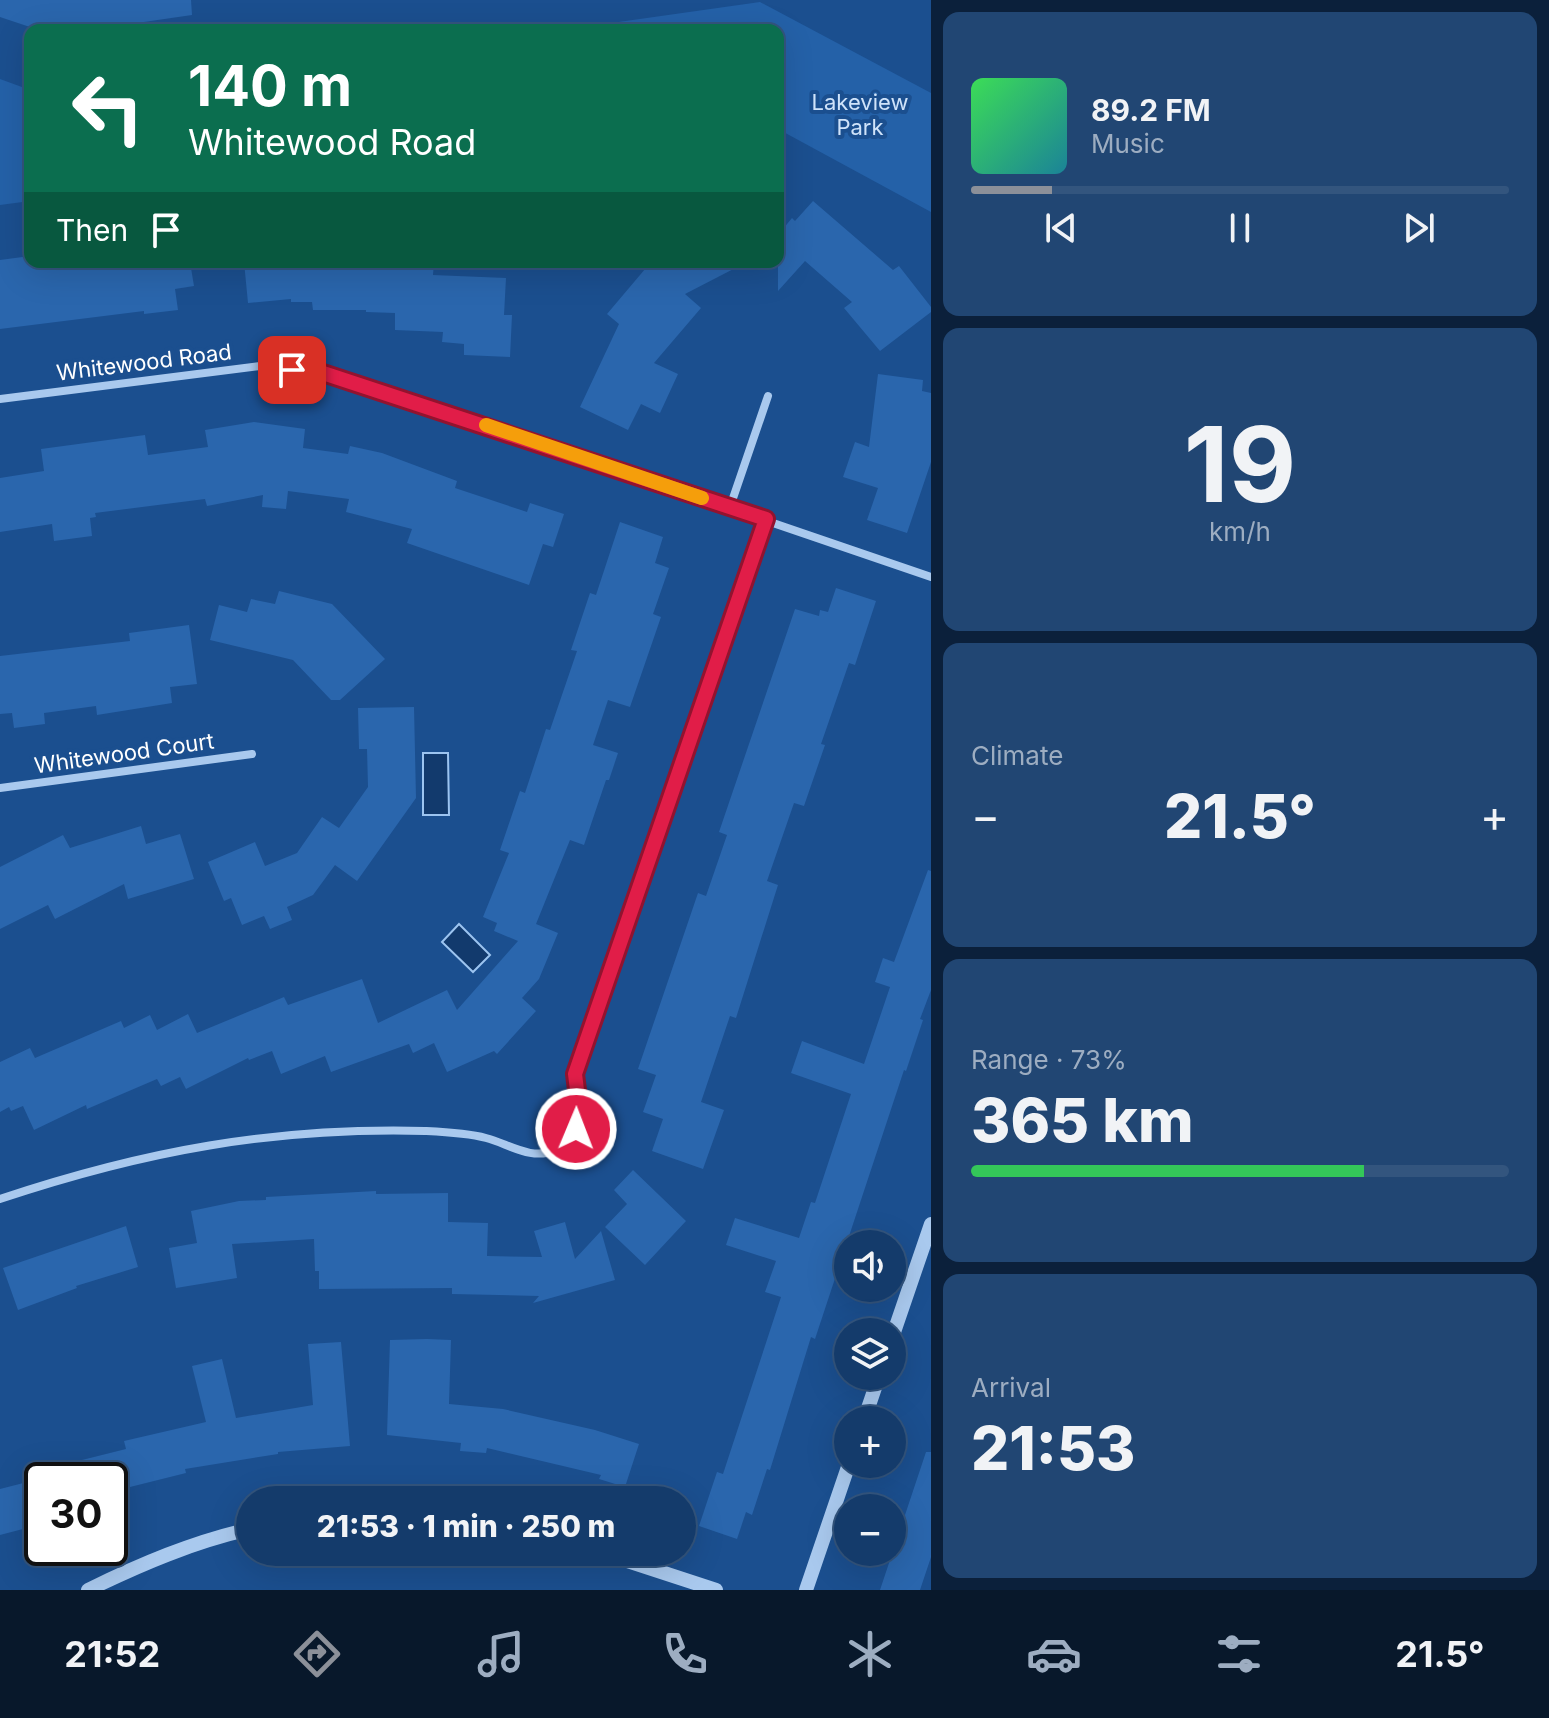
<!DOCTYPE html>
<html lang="en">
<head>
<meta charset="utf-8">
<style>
	:root { --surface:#143b6b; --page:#214673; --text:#f1f3f6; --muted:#9dadc1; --line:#33557e; --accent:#8c9099 }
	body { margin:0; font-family:Inter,sans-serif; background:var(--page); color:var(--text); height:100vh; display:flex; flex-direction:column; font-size:30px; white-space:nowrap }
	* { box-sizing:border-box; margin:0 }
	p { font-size:26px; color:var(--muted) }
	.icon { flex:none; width:44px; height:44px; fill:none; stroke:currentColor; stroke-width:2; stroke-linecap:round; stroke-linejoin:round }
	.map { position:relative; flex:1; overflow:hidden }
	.sheet { display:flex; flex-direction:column; gap:12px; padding:12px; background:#0b203b; width:618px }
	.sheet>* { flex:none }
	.hud { position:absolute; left:24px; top:24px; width:760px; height:244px; border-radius:16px; box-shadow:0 8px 32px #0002,0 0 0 2px var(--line); background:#0b6e4f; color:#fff; overflow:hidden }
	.fabs { position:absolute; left:834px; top:1230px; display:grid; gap:16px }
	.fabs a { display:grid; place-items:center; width:72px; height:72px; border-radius:50%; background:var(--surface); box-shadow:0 8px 32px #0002,0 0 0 2px var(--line); font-size:40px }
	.speed { position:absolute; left:24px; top:1462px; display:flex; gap:16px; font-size:40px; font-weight:700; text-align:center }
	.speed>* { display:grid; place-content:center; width:104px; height:104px; border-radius:50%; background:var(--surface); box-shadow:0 8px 32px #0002,0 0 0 2px var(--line); line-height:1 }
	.speed .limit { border:4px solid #111; border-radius:12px; background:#fff; color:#111 }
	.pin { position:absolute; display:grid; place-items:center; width:68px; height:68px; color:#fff; margin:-34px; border-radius:16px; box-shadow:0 4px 12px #0006 }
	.me { position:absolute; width:88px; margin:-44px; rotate:1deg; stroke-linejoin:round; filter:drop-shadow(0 0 6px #0008) }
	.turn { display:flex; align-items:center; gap:28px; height:168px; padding:0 32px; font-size:36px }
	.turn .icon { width:104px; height:104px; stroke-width:2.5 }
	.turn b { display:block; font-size:56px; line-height:68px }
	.then { display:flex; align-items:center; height:76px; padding:0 32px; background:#0003; gap:16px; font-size:30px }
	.big { font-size:60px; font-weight:800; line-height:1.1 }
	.sheet .card { flex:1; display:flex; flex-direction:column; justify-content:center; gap:12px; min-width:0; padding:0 28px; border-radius:16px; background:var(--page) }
	.sheet .dial { align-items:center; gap:0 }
	.dial b { font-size:104px; line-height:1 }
	.song { display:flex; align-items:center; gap:24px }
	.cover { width:96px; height:96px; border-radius:12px; background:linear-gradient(135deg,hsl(130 70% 55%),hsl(190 70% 35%)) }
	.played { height:8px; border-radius:4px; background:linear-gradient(90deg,var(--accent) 15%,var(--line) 15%) }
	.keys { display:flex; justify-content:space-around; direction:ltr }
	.heat { display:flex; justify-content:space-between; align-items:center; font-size:44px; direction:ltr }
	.charge { height:12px; border-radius:6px; background:linear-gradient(90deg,#34c759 73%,var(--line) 0) }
	.trip { position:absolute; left:236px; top:1486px; width:460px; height:80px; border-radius:40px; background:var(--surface); box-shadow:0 8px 32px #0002,0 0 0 2px var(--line); font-weight:800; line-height:80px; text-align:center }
	.tabs { display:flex; height:128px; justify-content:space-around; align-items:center; background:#08182b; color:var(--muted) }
	.tabs .icon { width:56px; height:56px }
	.tabs .on { color:var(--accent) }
	.tabs b { font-size:36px; color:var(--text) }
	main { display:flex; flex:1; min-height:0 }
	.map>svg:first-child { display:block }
	.green { fill:#2461a8 }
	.water { fill:#123a6d; stroke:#9cc4f0; stroke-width:2 }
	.building { fill:#2a66ad }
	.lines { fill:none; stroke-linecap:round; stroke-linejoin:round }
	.minor { stroke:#a9c9ee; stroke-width:8 }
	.tertiary { stroke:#a9c9ee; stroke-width:14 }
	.route-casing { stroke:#92132f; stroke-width:20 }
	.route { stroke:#e11d48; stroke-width:14 }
	.slow { stroke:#f59e0b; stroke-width:14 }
	.labels { text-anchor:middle; stroke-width:8; stroke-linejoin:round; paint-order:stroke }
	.park-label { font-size:22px; fill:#cfe3fa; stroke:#1b4f8f }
	.street-label { font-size:22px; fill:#fff; stroke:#1b4f8f }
</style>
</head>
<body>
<main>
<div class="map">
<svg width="931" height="1590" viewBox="0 0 931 1590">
	<rect width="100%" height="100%" fill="#1b4f8f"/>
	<!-- green -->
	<g class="green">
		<path d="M 760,2 L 931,93 L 931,212 L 778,129 L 778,30 L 562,30 Z"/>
		<path d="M 0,79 L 30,90 L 30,201 L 0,205 Z"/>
	</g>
	<!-- water -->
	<g class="water">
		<path d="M 423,753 L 448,753 L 449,815 L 423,815 Z"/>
		<path d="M 459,924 L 490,955 L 473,972 L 442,942 Z"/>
	</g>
	<!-- building -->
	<g class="building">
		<path d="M 0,0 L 191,0 L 192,15 L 130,24 L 130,30 L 39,30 L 0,17 Z"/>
		<path d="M 813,201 L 893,270 L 899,266 L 931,307 L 931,312 L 880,351 L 844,308 L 852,302 L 805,261 L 778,291 L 778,235 L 792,218 L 795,221 Z"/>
		<path d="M 30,256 L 30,262 L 190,262 L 194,286 L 175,289 L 178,310 L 144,314 L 144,311 L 0,329 L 0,260 Z"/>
		<path d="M 244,262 L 434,262 L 433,275 L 506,278 L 504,315 L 512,315 L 510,357 L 464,355 L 464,344 L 442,342 L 443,332 L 395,330 L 395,313 L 366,312 L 366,310 L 313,310 L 312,302 L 291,302 L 291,299 L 248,303 Z"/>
		<path d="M 651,262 L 747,262 L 685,294 L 701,308 L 654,363 L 678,374 L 660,413 L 641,404 L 628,430 L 580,407 L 619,324 L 607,314 Z"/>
		<path d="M 878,374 L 923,380 L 922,391 L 931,393 L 931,462 L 907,533 L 867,520 L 878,488 L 843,477 L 855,442 L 869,447 Z"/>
		<path d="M 254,422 L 305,429 L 303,448 L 348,454 L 350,446 L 382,453 L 457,481 L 455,488 L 527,512 L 530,503 L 564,514 L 553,547 L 543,544 L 529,585 L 407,543 L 412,529 L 346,512 L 349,499 L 288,491 L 286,509 L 262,507 L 263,495 L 207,506 L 205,499 L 95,513 L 96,517 L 90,518 L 92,536 L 54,541 L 52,524 L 0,532 L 0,478 L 44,471 L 41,449 L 145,435 L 148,455 L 208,447 L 205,430 Z"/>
		<path d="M 620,522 L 663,537 L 655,563 L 669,568 L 653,614 L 661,617 L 630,707 L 608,700 L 593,745 L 618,753 L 609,780 L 606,780 L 584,845 L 570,840 L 536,924 L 558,933 L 539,979 L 522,998 L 536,1011 L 497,1054 L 494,1051 L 447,1072 L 434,1043 L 413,1053 L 409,1044 L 331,1072 L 325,1056 L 281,1074 L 272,1051 L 249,1060 L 248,1058 L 186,1089 L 180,1077 L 161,1086 L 157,1079 L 87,1109 L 86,1105 L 34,1130 L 23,1106 L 11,1111 L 9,1107 L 0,1112 L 0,1062 L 30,1048 L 35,1058 L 121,1021 L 124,1028 L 150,1015 L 157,1030 L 188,1014 L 197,1033 L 284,997 L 288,1005 L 362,979 L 378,1023 L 447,990 L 457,1010 L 518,941 L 494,931 L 497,923 L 483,917 L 509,853 L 500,850 L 520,791 L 525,793 L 546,729 L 550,730 L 577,651 L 571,650 L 590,593 L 596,595 Z"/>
		<path d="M 836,588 L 876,601 L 855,665 L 849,663 L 821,744 L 825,745 L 804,806 L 794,803 L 767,881 L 778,885 L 736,1018 L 730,1016 L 701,1102 L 724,1110 L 703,1169 L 652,1151 L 663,1119 L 643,1112 L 656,1075 L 638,1069 L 698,893 L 706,896 L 727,835 L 719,832 L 795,609 L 819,616 L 820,610 L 828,612 Z"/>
		<path d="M 279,591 L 332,604 L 385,659 L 340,700 L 331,700 L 293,660 L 210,640 L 219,605 L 247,612 L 251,599 L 275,604 Z"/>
		<path d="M 189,625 L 197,684 L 170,687 L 172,703 L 97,715 L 96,706 L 44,713 L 45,724 L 14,728 L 12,713 L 0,714 L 0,656 L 130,641 L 129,633 Z"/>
		<path d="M 414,707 L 416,798 L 357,881 L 335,865 L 313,895 L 287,907 L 292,920 L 270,929 L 264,916 L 242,925 L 231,898 L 224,901 L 208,862 L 255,842 L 265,866 L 297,853 L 322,817 L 339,828 L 368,787 L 367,749 L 359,749 L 358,708 Z"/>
		<path d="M 141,826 L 146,844 L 180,834 L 194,879 L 128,899 L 124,884 L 55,919 L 48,905 L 0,929 L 0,867 L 63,835 L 70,848 Z"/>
		<path d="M 928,870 L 931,871 L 931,990 L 920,1019 L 923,1020 L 906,1071 L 904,1070 L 815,1339 L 811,1337 L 770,1470 L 767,1469 L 752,1515 L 746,1512 L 737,1539 L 699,1526 L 717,1472 L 723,1474 L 781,1297 L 765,1292 L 776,1261 L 726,1245 L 735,1218 L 799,1238 L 811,1202 L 815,1203 L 851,1094 L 791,1073 L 802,1041 L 864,1064 L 890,987 L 875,982 L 883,958 L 894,962 Z"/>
		<path d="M 633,1170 L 686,1221 L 645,1265 L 605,1227 L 627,1204 L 614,1190 Z"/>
		<path d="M 376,1191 L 376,1194 L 448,1193 L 448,1222 L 488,1223 L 487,1256 L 542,1257 L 534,1231 L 565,1222 L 575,1259 L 601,1231 L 615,1280 L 533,1303 L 539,1296 L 452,1294 L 452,1288 L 319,1289 L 319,1271 L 315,1271 L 314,1239 L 232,1244 L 237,1278 L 176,1288 L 169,1248 L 197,1243 L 191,1211 L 239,1201 L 266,1200 L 266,1197 Z"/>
		<path d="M 126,1226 L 138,1267 L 76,1286 L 77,1288 L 18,1310 L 3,1268 Z"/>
		<path d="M 427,1339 L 451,1340 L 449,1404 L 503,1409 L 595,1430 L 639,1444 L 625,1487 L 599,1479 L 601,1475 L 487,1448 L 486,1453 L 460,1451 L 461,1443 L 387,1435 L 390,1340 Z"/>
		<path d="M 341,1342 L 350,1446 L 278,1452 L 278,1454 L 185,1469 L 186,1473 L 110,1492 L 110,1480 L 42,1480 L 42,1524 L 0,1535 L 0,1489 L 39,1479 L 38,1471 L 126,1449 L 124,1441 L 206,1422 L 192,1366 L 222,1359 L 236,1418 L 313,1405 L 308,1344 Z"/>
		<path d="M 926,1452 L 931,1452 L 931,1557 L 920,1590 L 880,1590 Z"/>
	</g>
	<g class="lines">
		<!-- minor -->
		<g class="minor">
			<path d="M 0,399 L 260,366 L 323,373 L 509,433 L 931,577"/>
			<path d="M 730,507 L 768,396"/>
			<path d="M 0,788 L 252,754"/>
			<path d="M 0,1199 C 144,1151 273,1127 425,1131 C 445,1132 467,1133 486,1138 C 509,1144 531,1161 556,1150 C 587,1137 577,1100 575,1074 L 766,519"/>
		</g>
		<!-- tertiary -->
		<g class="tertiary">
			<path d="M 892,1338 L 931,1224"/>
			<path d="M 864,1420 L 879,1376"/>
			<path d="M 600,1552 L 716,1590"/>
			<path d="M 88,1590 C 141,1564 193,1542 250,1529"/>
			<path d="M 806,1590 L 849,1464"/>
		</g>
	</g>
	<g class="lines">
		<!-- route casing -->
		<g class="route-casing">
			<path id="route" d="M 292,370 L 323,373 L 766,519 L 575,1074 L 579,1106 L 576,1129"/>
		</g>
		<!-- route -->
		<use href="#route" class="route"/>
		<!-- slow -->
		<path class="slow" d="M 486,425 L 702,498"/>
	</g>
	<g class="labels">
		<!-- park labels -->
		<g class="park-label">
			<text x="860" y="110">Lakeview<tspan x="860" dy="25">Park</tspan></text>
		</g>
		<!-- street labels -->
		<g class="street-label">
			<text transform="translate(144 362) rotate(-7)" y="8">Whitewood Road</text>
			<text transform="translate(124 753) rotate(-8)" y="8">Whitewood Court</text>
		</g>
	</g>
</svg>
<div class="fabs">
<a><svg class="icon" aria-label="sound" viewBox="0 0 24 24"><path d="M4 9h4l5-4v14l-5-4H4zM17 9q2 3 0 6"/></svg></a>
<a><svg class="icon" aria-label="layers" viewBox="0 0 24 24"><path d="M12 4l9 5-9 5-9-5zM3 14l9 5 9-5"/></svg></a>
<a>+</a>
<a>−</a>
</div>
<div class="speed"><div class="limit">30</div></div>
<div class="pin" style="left:292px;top:370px;background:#d93025"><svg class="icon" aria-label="arrive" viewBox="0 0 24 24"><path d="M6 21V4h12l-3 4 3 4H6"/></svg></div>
<svg class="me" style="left:576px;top:1129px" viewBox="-20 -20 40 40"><circle r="17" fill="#e11d48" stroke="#fff" stroke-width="3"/><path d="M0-11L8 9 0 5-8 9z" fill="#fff"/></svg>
<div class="trip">21:53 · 1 min · 250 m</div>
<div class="hud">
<div class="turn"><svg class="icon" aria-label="left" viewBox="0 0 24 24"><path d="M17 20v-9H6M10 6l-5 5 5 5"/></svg><div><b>140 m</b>Whitewood Road</div></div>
<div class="then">Then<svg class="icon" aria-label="arrive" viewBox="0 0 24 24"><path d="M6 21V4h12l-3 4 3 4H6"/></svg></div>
</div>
</div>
<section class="sheet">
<div class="card">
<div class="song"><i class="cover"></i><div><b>89.2 FM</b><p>Music</p></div></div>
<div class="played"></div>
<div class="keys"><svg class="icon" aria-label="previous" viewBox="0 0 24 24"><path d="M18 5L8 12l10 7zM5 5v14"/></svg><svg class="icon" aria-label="pause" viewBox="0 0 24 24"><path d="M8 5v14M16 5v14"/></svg><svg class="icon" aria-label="next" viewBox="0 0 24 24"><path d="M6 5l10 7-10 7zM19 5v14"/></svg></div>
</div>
<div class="card dial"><b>19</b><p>km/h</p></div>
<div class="card"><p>Climate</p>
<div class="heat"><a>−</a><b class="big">21.5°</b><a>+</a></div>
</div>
<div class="card"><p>Range · 73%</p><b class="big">365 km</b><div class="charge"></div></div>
<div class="card"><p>Arrival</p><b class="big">21:53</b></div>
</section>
</main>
<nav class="tabs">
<b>21:52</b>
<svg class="icon on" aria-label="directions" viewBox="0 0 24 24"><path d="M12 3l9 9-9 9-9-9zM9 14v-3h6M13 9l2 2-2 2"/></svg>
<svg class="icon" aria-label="music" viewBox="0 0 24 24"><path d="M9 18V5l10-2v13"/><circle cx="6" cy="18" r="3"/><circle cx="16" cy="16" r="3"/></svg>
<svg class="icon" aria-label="phone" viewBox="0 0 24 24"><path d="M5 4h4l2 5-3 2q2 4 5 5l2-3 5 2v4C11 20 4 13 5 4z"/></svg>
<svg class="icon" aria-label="climate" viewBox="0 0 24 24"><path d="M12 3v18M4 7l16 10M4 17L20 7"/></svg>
<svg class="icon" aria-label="car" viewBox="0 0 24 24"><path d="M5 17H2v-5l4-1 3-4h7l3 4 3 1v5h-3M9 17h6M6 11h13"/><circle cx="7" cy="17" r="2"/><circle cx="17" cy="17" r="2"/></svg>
<svg class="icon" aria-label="filters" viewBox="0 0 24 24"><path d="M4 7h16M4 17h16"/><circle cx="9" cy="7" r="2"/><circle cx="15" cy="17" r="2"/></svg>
<b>21.5°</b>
</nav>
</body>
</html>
